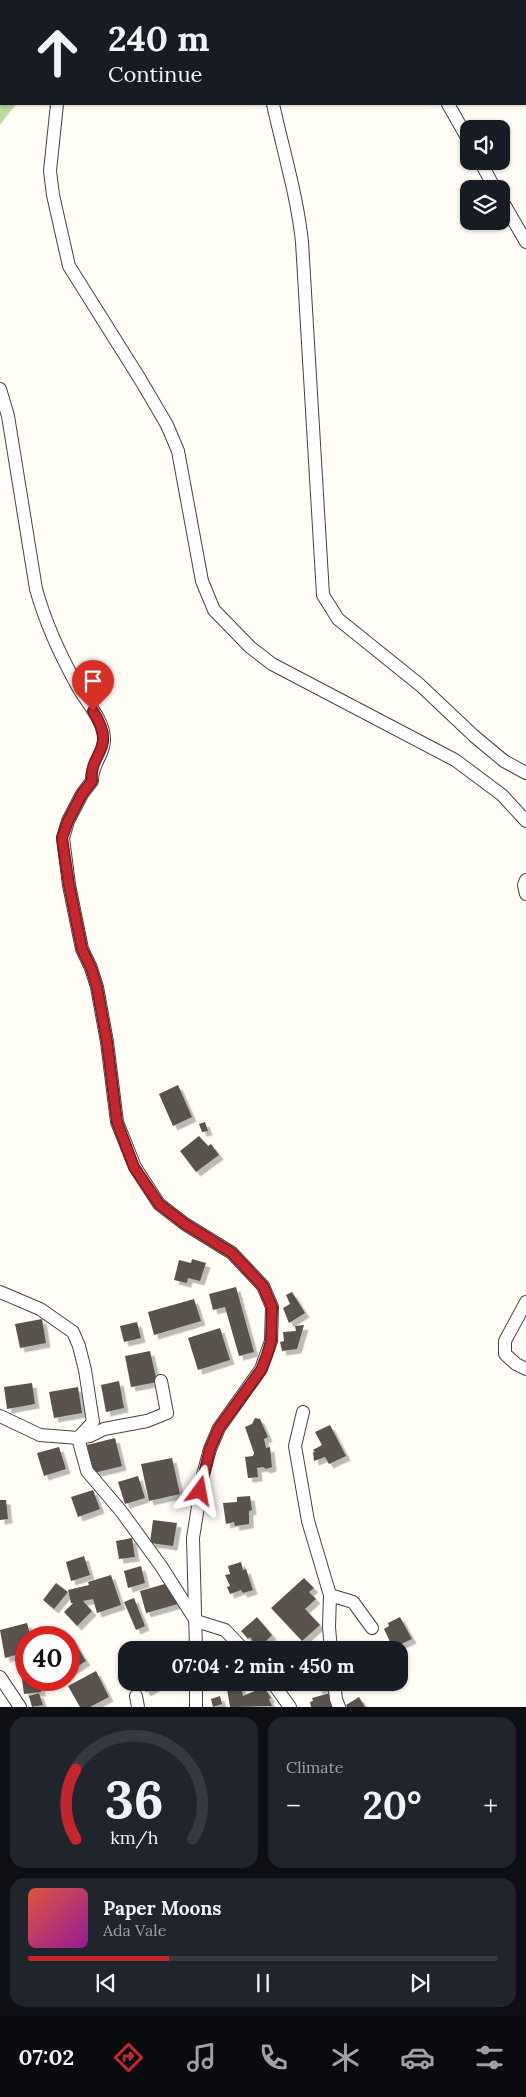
<!DOCTYPE html>
<html lang="en">
<head>
<meta charset="utf-8">
<style>
	:root { --surface:#171b24; --page:#20242c; --text:#f1f3f6; --muted:#9ea1a6; --line:#363941; --accent:#c4262e }
	body { margin:0; font-family:Lora,serif; background:var(--page); color:var(--text); height:100vh; display:flex; flex-direction:column; font-size:19px; white-space:nowrap }
	* { box-sizing:border-box; margin:0 }
	p { font-size:16px; color:var(--muted) }
	.icon { flex:none; width:28px; height:28px; fill:none; stroke:currentColor; stroke-width:2; stroke-linecap:round; stroke-linejoin:round }
	.map { position:relative; height:1707px; overflow:hidden }
	.panel { display:flex; flex-direction:column; gap:10px; padding:10px; background:#0d0f14; flex:1 }
	.panel>* { flex:none }
	.guide { position:absolute; left:0px; top:0px; width:526px; height:105px; box-shadow:0 1px 4px #0004; background:#171b24; color:var(--text); overflow:hidden }
	.tools { position:absolute; left:460px; top:120px; display:grid; gap:10px }
	.tools a { display:grid; place-items:center; width:50px; height:50px; border-radius:10px; background:var(--surface); box-shadow:0 1px 4px #0004; font-size:25px }
	.speed { position:absolute; left:15px; top:1626px; display:flex; gap:10px; font-size:25px; font-weight:700; text-align:center }
	.speed>* { display:grid; place-content:center; width:65px; height:65px; border-radius:50%; background:var(--surface); box-shadow:0 1px 4px #0004; line-height:1 }
	.speed .limit { border:8px solid #d22; background:#fff; color:#111 }
	.pin { position:absolute; display:grid; place-items:center; width:42px; height:42px; color:#fff; margin:-51px -21px; border-radius:50% 50% 50% 0; rotate:-45deg; box-shadow:0 0 5px #0007 }
	.pin .icon { rotate:45deg }
	.me { position:absolute; width:55px; margin:-28px; rotate:13deg; stroke-linejoin:round; filter:drop-shadow(0 0 4px #0008) }
	.turn { display:flex; align-items:center; gap:18px; height:105px; padding:0 25px; font-size:22px }
	.turn .icon { width:65px; height:65px; stroke-width:2.5 }
	.turn b { display:block; font-size:35px; line-height:42px }
	.big { font-size:38px; font-weight:700; line-height:1.1 }
	.panel .widget { flex:1; display:flex; flex-direction:column; justify-content:center; gap:8px; min-width:0; padding:0 18px; border-radius:15px; background:var(--page) }
	.panel .dial { align-items:center; gap:0 }
	.dial svg { height:130px; overflow:visible; fill:none; stroke:var(--line); stroke-width:7; stroke-linecap:round; text-anchor:middle }
	.dial text { fill:var(--text); stroke:none }
	.song { display:flex; align-items:center; gap:15px }
	.cover { width:60px; height:60px; border-radius:8px; background:linear-gradient(135deg,hsl(10 70% 55%),hsl(300 70% 35%)) }
	.played { height:5px; border-radius:2px; background:linear-gradient(90deg,var(--accent) 30%,var(--line) 30%) }
	.keys { display:flex; justify-content:space-around; direction:ltr }
	.heat { display:flex; justify-content:space-between; align-items:center; font-size:28px; direction:ltr }
	.panel .tiles { flex:1; display:grid; gap:10px; grid-template-columns:1fr 1fr }
	.widget:last-child { grid-column:span 2 }
	.trip { position:absolute; left:118px; top:1641px; width:290px; height:50px; border-radius:15px; background:var(--surface); box-shadow:0 1px 4px #0004; font-weight:700; line-height:50px; text-align:center }
	.dock { display:flex; height:80px; justify-content:space-around; align-items:center; background:#090b0e; color:var(--muted) }
	.dock .icon { width:35px; height:35px }
	.dock .on { color:var(--accent) }
	.dock b { font-size:22px; color:var(--text) }
	.map>svg:first-child { display:block }
	.forest { fill:#b9dc9c }
	.building { fill:#5a524d; filter:url(#shadow) }
	.lines { fill:none; stroke-linecap:round; stroke-linejoin:round }
	.minor-casing { stroke:#444; stroke-width:14 }
	.minor { stroke:#fff; stroke-width:12 }
	.route-casing { stroke:#7f191e; stroke-width:12 }
	.route { stroke:#c4262e; stroke-width:9 }
</style>
</head>
<body>
<div class="map">
<svg width="526" height="1707" viewBox="0 0 526 1707">
	<defs>
		<filter id="shadow"><feDropShadow dx="4.5" dy="4.5" stdDeviation="0" flood-color="#0004"/></filter>
	</defs>
	<rect width="100%" height="100%" fill="#fffdf5"/>
	<!-- forest -->
	<path class="forest" d="M 0,0 L 97,0 L 1,1 L 1,104 L 16,104 L 0,125 Z"/>
	<!-- building -->
	<g class="building">
		<path d="M 178,1085 L 192,1117 L 173,1126 L 159,1094 Z"/>
		<path d="M 205,1122 L 208,1131 L 202,1132 L 199,1124 Z"/>
		<path d="M 199,1136 L 208,1146 L 211,1144 L 219,1155 L 196,1172 L 180,1151 Z"/>
		<path d="M 192,1259 L 206,1263 L 200,1281 L 188,1278 L 187,1283 L 174,1280 L 179,1260 L 191,1263 Z"/>
		<path d="M 236,1287 L 254,1352 L 239,1356 L 225,1307 L 213,1310 L 209,1294 Z"/>
		<path d="M 292,1292 L 305,1313 L 289,1323 L 283,1308 L 290,1304 L 286,1295 Z"/>
		<path d="M 194,1299 L 201,1321 L 154,1335 L 148,1312 Z"/>
		<path d="M 42,1319 L 46,1343 L 20,1348 L 15,1324 Z"/>
		<path d="M 137,1322 L 141,1338 L 124,1342 L 120,1326 Z"/>
		<path d="M 304,1325 L 297,1349 L 282,1351 L 280,1342 L 284,1341 L 283,1332 L 296,1331 L 295,1326 Z"/>
		<path d="M 220,1328 L 230,1360 L 198,1370 L 188,1338 Z"/>
		<path d="M 150,1351 L 157,1382 L 131,1387 L 125,1356 Z"/>
		<path d="M 119,1381 L 124,1408 L 106,1412 L 101,1385 Z"/>
		<path d="M 32,1383 L 35,1404 L 7,1409 L 4,1387 Z"/>
		<path d="M 78,1387 L 82,1413 L 54,1418 L 49,1392 Z"/>
		<path d="M 255,1418 L 260,1419 L 268,1437 L 264,1439 L 266,1448 L 270,1447 L 272,1467 L 266,1469 L 263,1467 L 257,1468 L 258,1477 L 248,1478 L 245,1457 L 253,1456 L 254,1453 L 245,1427 L 252,1424 Z"/>
		<path d="M 330,1425 L 346,1456 L 329,1464 L 325,1457 L 314,1461 L 313,1452 L 315,1452 L 313,1450 L 322,1445 L 315,1432 Z"/>
		<path d="M 115,1438 L 122,1466 L 94,1473 L 87,1445 Z"/>
		<path d="M 59,1447 L 66,1469 L 44,1476 L 37,1453 Z"/>
		<path d="M 172,1458 L 180,1494 L 149,1501 L 141,1464 Z"/>
		<path d="M 138,1476 L 145,1498 L 125,1504 L 118,1482 Z"/>
		<path d="M 93,1490 L 100,1509 L 78,1517 L 71,1497 Z"/>
		<path d="M 250,1496 L 252,1510 L 249,1511 L 249,1524 L 235,1526 L 234,1522 L 226,1524 L 223,1503 L 237,1502 L 237,1497 Z"/>
		<path d="M 0,1500 L 6,1500 L 8,1519 L 0,1520 Z"/>
		<path d="M 153,1520 L 177,1523 L 173,1546 L 150,1543 Z"/>
		<path d="M 132,1538 L 135,1557 L 119,1559 L 116,1541 Z"/>
		<path d="M 84,1556 L 90,1575 L 71,1581 L 66,1562 Z"/>
		<path d="M 241,1562 L 243,1570 L 246,1569 L 253,1590 L 243,1593 L 241,1590 L 230,1594 L 227,1587 L 230,1586 L 225,1575 L 230,1574 L 228,1566 Z"/>
		<path d="M 141,1566 L 145,1583 L 128,1588 L 124,1571 Z"/>
		<path d="M 111,1575 L 121,1605 L 97,1613 L 93,1599 L 83,1601 L 92,1611 L 77,1626 L 64,1612 L 73,1603 L 71,1603 L 68,1590 L 89,1585 L 88,1582 Z"/>
		<path d="M 304,1578 L 314,1588 L 309,1592 L 316,1599 L 305,1609 L 320,1625 L 302,1641 L 271,1608 Z"/>
		<path d="M 172,1582 L 178,1604 L 146,1613 L 140,1591 Z"/>
		<path d="M 56,1583 L 68,1592 L 54,1609 L 43,1600 Z"/>
		<path d="M 134,1598 L 145,1626 L 136,1630 L 124,1602 Z"/>
		<path d="M 257,1617 L 272,1635 L 258,1649 L 250,1637 L 248,1639 L 241,1631 Z"/>
		<path d="M 400,1617 L 412,1639 L 399,1645 L 398,1642 L 392,1646 L 384,1629 L 389,1626 L 388,1623 Z"/>
		<path d="M 27,1623 L 31,1638 L 26,1638 L 26,1652 L 5,1658 L 0,1630 Z"/>
		<path d="M 73,1640 L 86,1661 L 69,1672 L 69,1642 Z"/>
		<path d="M 148,1641 L 151,1649 L 158,1645 L 160,1650 L 131,1650 L 130,1648 Z"/>
		<path d="M 26,1671 L 26,1680 L 40,1680 L 41,1692 L 24,1694 L 21,1672 Z"/>
		<path d="M 96,1671 L 109,1697 L 90,1707 L 80,1707 L 68,1686 Z"/>
		<path d="M 141,1682 L 164,1682 L 146,1692 Z"/>
		<path d="M 228,1682 L 240,1682 L 243,1696 L 264,1687 L 271,1698 L 269,1699 L 272,1706 L 230,1707 L 226,1683 Z"/>
		<path d="M 316,1682 L 327,1682 L 328,1687 L 318,1690 Z"/>
		<path d="M 39,1693 L 43,1705 L 32,1707 L 29,1696 Z"/>
		<path d="M 330,1693 L 333,1707 L 311,1707 L 310,1702 L 313,1701 L 312,1698 Z"/>
		<path d="M 220,1696 L 222,1704 L 213,1707 L 211,1699 Z"/>
		<path d="M 359,1697 L 365,1707 L 347,1707 L 346,1705 Z"/>
	</g>
	<g class="lines">
		<!-- minor casing -->
		<g class="minor-casing">
			<g id="minor">
				<path d="M 58,0 L 58,1"/>
				<path d="M 402,0 L 402,1"/>
				<path d="M 16,1 L 16,0"/>
				<path d="M 271,1 L 271,0"/>
				<path d="M 0,77 L 1,73"/>
				<path d="M 57,104 L 50,171 L 53,195 L 69,266 L 140,379 L 167,425 L 178,451 L 202,581 L 214,610 L 250,647 L 272,664 L 455,760 L 502,795 L 526,821"/>
				<path d="M 273,104 C 283,150 297,195 302,242 L 323,595 L 338,619 L 420,685 L 474,736 L 504,761 L 526,773"/>
				<path d="M 448,104 L 469,141"/>
				<path d="M 480,161 L 495,189"/>
				<path d="M 501,199 L 526,242"/>
				<path d="M 0,389 L 8,416 L 36,589 C 46,625 60,655 78,687 C 87,703 103,719 104,738 C 105,754 91,765 92,781 L 82,794 L 68,821 L 63,838 L 69,885 L 82,949 L 91,968 L 97,987 L 107,1042 L 117,1122 L 135,1167 L 159,1204 L 185,1224 L 232,1253 L 263,1286 L 272,1307 L 271,1341 L 261,1369 L 219,1428 L 210,1449 L 203,1475 L 193,1538 L 196,1650"/>
				<path d="M 526,880 L 524,885 L 526,894"/>
				<path d="M 0,1292 L 40,1309 L 73,1332 L 79,1346 L 85,1370 L 93,1422 L 78,1438 L 40,1435 L 0,1416"/>
				<path d="M 526,1302 L 505,1341 L 505,1354 L 516,1364 L 526,1369"/>
				<path d="M 161,1381 L 167,1413 L 147,1421 L 104,1429 L 90,1436 L 78,1438 L 87,1471 L 121,1511 L 161,1566 L 196,1621 L 225,1630 L 244,1650"/>
				<path d="M 303,1412 L 295,1446 L 308,1521 L 330,1595 L 329,1627 L 331,1650"/>
				<path d="M 330,1595 L 353,1602 L 372,1628"/>
				<path d="M 0,1677 L 20,1707"/>
				<path d="M 272,1682 L 290,1707"/>
				<path d="M 334,1682 L 336,1699 L 339,1707"/>
				<path d="M 136,1696 L 138,1707"/>
				<path d="M 196,1707 L 196,1682"/>
			</g>
		</g>
		<!-- minor -->
		<use href="#minor" class="minor"/>
	</g>
	<g class="lines">
		<!-- route casing -->
		<g class="route-casing">
			<path id="route" d="M 93,711 C 118,751 89,751 92,781 L 82,794 L 68,821 L 62,838 L 69,885 L 82,949 L 91,968 L 97,987 L 107,1042 L 117,1122 L 134,1167 L 159,1204 L 185,1224 L 232,1253 L 263,1286 L 272,1307 L 271,1341 L 267,1355 L 261,1370 L 219,1428 L 210,1449 L 200,1491"/>
		</g>
		<!-- route -->
		<use href="#route" class="route"/>
	</g>
</svg>
<div class="tools">
<a><svg class="icon" aria-label="sound" viewBox="0 0 24 24"><path d="M4 9h4l5-4v14l-5-4H4zM17 9q2 3 0 6"/></svg></a>
<a><svg class="icon" aria-label="layers" viewBox="0 0 24 24"><path d="M12 4l9 5-9 5-9-5zM3 14l9 5 9-5"/></svg></a>
</div>
<div class="speed"><div class="limit">40</div></div>
<div class="pin" style="left:93px;top:711px;background:#d93025"><svg class="icon" aria-label="arrive" viewBox="0 0 24 24"><path d="M6 21V4h12l-3 4 3 4H6"/></svg></div>
<svg class="me" style="left:200px;top:1491px" viewBox="-20 -20 40 40"><path d="M0-17L14 15 0 8-14 15z" fill="#c4262e" stroke="#fff" stroke-width="4"/></svg>
<div class="trip">07:04 · 2 min · 450 m</div>
<div class="guide">
<div class="turn"><svg class="icon" aria-label="ahead" viewBox="0 0 24 24"><path d="M12 20V5M6 11l6-6 6 6"/></svg><div><b>240 m</b>Continue</div></div>
</div>
</div>
<section class="panel">
<div class="tiles">
<div class="widget dial"><svg viewBox="0 0 100 80">
<path d="M14 69A42 42 0 1 1 86 69"/>
<path d="M14 69A42 42 0 0 1 14 26" stroke="#c4262e"/>
<text x="50" y="56" font-size="32" font-weight="700">36</text>
<text x="50" y="72" font-size="11">km/h</text>
</svg></div>
<div class="widget"><p>Climate</p>
<div class="heat"><a>−</a><b class="big">20°</b><a>+</a></div>
</div>
<div class="widget">
<div class="song"><i class="cover"></i><div><b>Paper Moons</b><p>Ada Vale</p></div></div>
<div class="played"></div>
<div class="keys"><svg class="icon" aria-label="previous" viewBox="0 0 24 24"><path d="M18 5L8 12l10 7zM5 5v14"/></svg><svg class="icon" aria-label="pause" viewBox="0 0 24 24"><path d="M8 5v14M16 5v14"/></svg><svg class="icon" aria-label="next" viewBox="0 0 24 24"><path d="M6 5l10 7-10 7zM19 5v14"/></svg></div>
</div>
</div>
</section>
<nav class="dock">
<b>07:02</b>
<svg class="icon on" aria-label="directions" viewBox="0 0 24 24"><path d="M12 3l9 9-9 9-9-9zM9 14v-3h6M13 9l2 2-2 2"/></svg>
<svg class="icon" aria-label="music" viewBox="0 0 24 24"><path d="M9 18V5l10-2v13"/><circle cx="6" cy="18" r="3"/><circle cx="16" cy="16" r="3"/></svg>
<svg class="icon" aria-label="phone" viewBox="0 0 24 24"><path d="M5 4h4l2 5-3 2q2 4 5 5l2-3 5 2v4C11 20 4 13 5 4z"/></svg>
<svg class="icon" aria-label="climate" viewBox="0 0 24 24"><path d="M12 3v18M4 7l16 10M4 17L20 7"/></svg>
<svg class="icon" aria-label="car" viewBox="0 0 24 24"><path d="M5 17H2v-5l4-1 3-4h7l3 4 3 1v5h-3M9 17h6M6 11h13"/><circle cx="7" cy="17" r="2"/><circle cx="17" cy="17" r="2"/></svg>
<svg class="icon" aria-label="filters" viewBox="0 0 24 24"><path d="M4 7h16M4 17h16"/><circle cx="9" cy="7" r="2"/><circle cx="15" cy="17" r="2"/></svg>
</nav>
</body>
</html>
